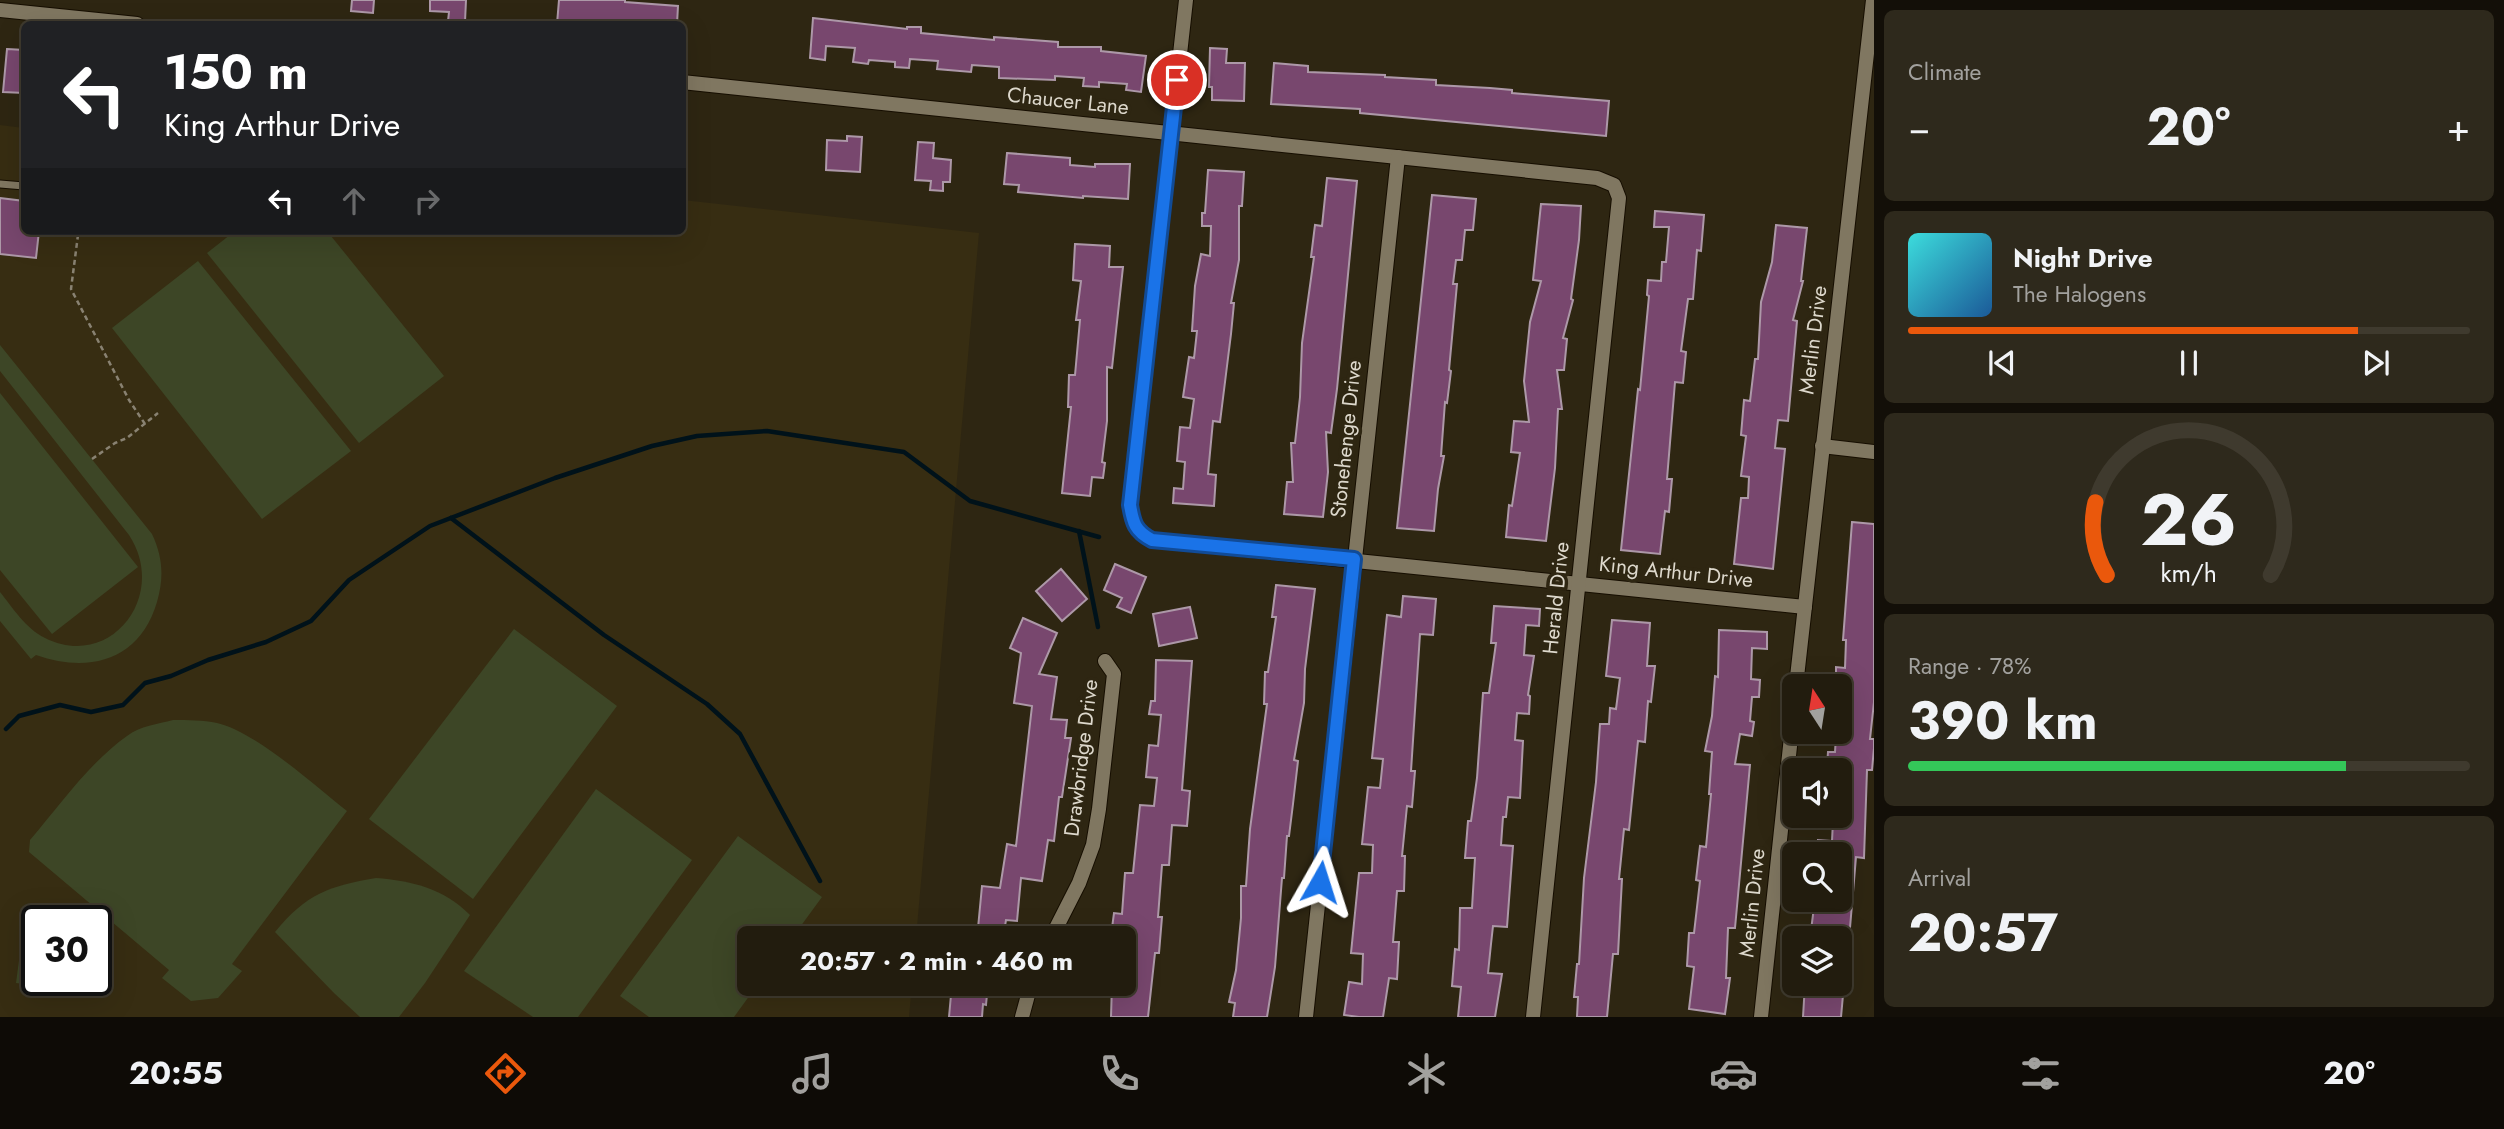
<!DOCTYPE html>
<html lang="en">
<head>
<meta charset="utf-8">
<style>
	:root { --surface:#221c0e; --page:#2e291c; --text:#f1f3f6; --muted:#a2a19e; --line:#3f3a2e; --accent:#ea580c }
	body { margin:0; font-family:Jost,sans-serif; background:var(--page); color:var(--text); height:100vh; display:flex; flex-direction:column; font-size:26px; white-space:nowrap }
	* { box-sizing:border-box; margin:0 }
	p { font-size:23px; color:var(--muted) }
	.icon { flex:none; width:38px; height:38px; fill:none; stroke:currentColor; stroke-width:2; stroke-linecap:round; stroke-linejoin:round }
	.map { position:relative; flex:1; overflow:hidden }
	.panel { display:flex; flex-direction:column; gap:10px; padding:10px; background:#130f08; width:630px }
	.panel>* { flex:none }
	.guide { position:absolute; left:21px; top:21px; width:665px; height:214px; border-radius:10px; box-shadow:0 7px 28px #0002,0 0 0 2px var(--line); background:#202124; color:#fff; overflow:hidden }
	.needle { width:46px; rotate:348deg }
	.controls { position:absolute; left:1782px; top:674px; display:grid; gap:14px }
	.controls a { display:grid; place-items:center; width:70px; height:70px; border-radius:10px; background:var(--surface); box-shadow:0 7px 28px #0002,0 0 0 2px var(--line); font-size:35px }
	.speed { position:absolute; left:21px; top:905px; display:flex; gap:14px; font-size:35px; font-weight:700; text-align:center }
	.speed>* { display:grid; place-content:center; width:91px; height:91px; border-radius:50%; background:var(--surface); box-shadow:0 7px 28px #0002,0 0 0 2px var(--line); line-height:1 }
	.speed .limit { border:4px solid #111; border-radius:10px; background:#fff; color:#111 }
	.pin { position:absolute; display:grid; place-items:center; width:60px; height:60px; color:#fff; margin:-30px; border:4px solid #fff; border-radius:50%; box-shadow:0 2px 7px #0007 }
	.me { position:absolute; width:77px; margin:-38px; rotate:6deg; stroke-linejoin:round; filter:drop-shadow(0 0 5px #0008) }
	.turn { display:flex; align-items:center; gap:24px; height:147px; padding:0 28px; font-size:32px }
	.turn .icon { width:91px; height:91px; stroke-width:2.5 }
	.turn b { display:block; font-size:49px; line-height:60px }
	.lanes { display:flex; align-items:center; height:66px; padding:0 28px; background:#0003; justify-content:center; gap:35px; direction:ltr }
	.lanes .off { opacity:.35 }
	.big { font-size:52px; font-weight:700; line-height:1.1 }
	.panel .tile { flex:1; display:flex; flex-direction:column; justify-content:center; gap:10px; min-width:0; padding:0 24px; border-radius:10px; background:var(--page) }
	.panel .dial { align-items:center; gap:0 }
	.dial svg { height:182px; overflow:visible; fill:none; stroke:var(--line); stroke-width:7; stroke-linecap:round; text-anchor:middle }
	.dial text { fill:var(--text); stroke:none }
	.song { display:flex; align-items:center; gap:21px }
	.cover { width:84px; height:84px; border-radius:10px; background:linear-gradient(135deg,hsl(180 70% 55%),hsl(210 70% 35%)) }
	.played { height:7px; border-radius:4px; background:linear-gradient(90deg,var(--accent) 80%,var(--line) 80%) }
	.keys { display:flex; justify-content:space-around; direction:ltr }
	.heat { display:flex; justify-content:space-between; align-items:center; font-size:38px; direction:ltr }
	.charge { height:10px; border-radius:5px; background:linear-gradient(90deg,#34c759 78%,var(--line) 0) }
	.trip { position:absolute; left:737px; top:926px; width:399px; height:70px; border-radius:10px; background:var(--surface); box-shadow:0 7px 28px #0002,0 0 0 2px var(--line); font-weight:700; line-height:70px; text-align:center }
	.menu { display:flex; height:112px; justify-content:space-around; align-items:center; background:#0e0b06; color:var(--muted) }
	.menu .icon { width:49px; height:49px }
	.menu .active { color:var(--accent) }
	.menu b { font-size:32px; color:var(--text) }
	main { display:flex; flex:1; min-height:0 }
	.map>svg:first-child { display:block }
	.built { fill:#372d12; fill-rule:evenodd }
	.green { fill:#3d4626 }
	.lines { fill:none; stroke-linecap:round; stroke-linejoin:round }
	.stream { stroke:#00121a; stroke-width:4.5 }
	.building { fill:#78476e; stroke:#ad98a8; stroke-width:2 }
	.lane-casing { stroke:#160e00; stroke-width:9 }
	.street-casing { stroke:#160e00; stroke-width:16 }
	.path { stroke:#898272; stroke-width:2.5; stroke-dasharray:5 3.5; stroke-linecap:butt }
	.lane { stroke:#807761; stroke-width:7 }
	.street { stroke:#807761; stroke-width:14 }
	.route-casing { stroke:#114b97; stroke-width:18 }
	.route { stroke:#1a73e8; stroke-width:12 }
	.labels { text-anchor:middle; stroke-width:7; stroke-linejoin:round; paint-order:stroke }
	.street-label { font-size:21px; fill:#ddd8cc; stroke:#2e2612 }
</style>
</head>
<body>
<main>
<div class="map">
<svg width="1874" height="1017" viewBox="0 0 1874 1017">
	<rect width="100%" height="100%" fill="#2e2612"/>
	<!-- built -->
	<path class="built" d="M 0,125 L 24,128 L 24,231 L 682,231 L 683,200 L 979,233 L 916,938 L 749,938 L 749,984 L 912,984 L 909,1017 L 0,1017 ZM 37,920 L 96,920 L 96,980 L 37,980 Z"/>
	<!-- green -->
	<g class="green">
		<path d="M 235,231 L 327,231 L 444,376 L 359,443 L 207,253 Z"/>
		<path d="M 198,261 L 351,451 L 262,519 L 112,328 Z"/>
		<path d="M 0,345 L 152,534 C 163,557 164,578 157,602 C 140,660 90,674 36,655 L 31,659 L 0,621 L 0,592 C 13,608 25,628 45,638 C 110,671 169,596 129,535 L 0,371 Z"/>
		<path d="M 0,393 L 138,567 L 52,634 L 0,570 Z"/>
		<path d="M 514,629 L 617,706 L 473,899 L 369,819 Z"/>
		<path d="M 173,720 C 188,720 203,720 217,723 C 256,732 314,785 347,811 L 232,964 L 242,971 L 218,998 L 191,1001 L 162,978 L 169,970 L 29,852 L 30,840 C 60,805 89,763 127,736 C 140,726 158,724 173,720 Z"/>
		<path d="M 596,789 L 692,860 L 578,1017 L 533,1017 L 464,971 Z"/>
		<path d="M 738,836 L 822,897 L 792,938 L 749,938 L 749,984 L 758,984 L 734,1017 L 649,1017 L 620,996 Z"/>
		<path d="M 376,878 C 412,881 443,888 470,915 L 425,983 L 399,1017 L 360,1017 L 334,993 L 275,932 C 306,894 329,886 376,878 Z"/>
		<path d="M 26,907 L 95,916 L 95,920 L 37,920 L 37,980 L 87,980 L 85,992 L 16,983 Z"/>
	</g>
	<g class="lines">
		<!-- stream -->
		<g class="stream">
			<path d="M 451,518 L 604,635 L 707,704 L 740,734 L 820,881"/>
			<path d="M 1079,531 L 1098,627"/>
			<path d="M 6,729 L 19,716 L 60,705 L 91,712 L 123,705 L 145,683 L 171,676 L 208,660 L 266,642 L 311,621 L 349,580 L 430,526 L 555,478 L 652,446 L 697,436 L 767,431 L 904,452 L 970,501 L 1099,537"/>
		</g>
	</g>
	<!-- building -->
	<g class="building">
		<path d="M 352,0 L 374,0 L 373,13 L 351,11 Z"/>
		<path d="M 430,0 L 466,0 L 465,22 L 448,21 L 449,12 L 430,11 Z"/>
		<path d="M 559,0 L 625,0 L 625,2 L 678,6 L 677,24 L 557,24 Z"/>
		<path d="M 813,18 L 907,29 L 907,27 L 921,27 L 921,33 L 994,40 L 994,37 L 1058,42 L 1058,47 L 1101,47 L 1101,51 L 1146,56 L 1141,92 L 1126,90 L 1127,84 L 1099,82 L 1099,87 L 1083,86 L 1084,78 L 1055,76 L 1055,80 L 999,78 L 999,67 L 972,65 L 971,72 L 937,69 L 938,61 L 910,59 L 909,68 L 895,67 L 895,62 L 869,60 L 868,64 L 853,62 L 855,48 L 826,46 L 825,60 L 810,58 Z"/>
		<path d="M 1210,48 L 1227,49 L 1226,63 L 1245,63 L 1244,101 L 1212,100 L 1212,87 L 1209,87 Z"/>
		<path d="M 7,49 L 24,50 L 24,93 L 3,92 Z"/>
		<path d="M 1274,63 L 1308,66 L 1308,72 L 1385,75 L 1385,77 L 1436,80 L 1436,85 L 1490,88 L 1512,90 L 1512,93 L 1609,101 L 1606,136 L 1360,113 L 1360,109 L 1271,104 Z"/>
		<path d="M 847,136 L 862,137 L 860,172 L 826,170 L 827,140 L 847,141 Z"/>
		<path d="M 918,142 L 934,143 L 933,158 L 951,160 L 950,182 L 943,182 L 943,191 L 930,190 L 931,181 L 915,180 Z"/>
		<path d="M 1007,153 L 1070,158 L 1070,165 L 1095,167 L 1095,164 L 1130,164 L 1128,199 L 1083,196 L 1083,198 L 1018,192 L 1019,185 L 1004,184 Z"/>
		<path d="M 1208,170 L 1244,172 L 1242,206 L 1239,206 L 1239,260 L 1231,303 L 1234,303 L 1231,334 L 1220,422 L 1213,421 L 1208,474 L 1216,475 L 1214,506 L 1173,503 L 1174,488 L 1183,489 L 1185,462 L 1177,461 L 1180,427 L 1190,428 L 1194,399 L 1183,397 L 1189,357 L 1194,358 L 1197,331 L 1192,331 L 1195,286 L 1201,254 L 1210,256 L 1211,226 L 1202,226 L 1202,213 L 1205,213 Z"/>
		<path d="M 1327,178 L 1357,181 L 1337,389 L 1331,433 L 1326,432 L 1328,472 L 1323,517 L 1284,514 L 1287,482 L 1293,482 L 1291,443 L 1295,443 L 1300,397 L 1302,343 L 1314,257 L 1311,257 L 1315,225 L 1322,226 Z"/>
		<path d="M 1432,195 L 1476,199 L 1473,230 L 1465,230 L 1462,260 L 1456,260 L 1453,284 L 1457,284 L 1449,370 L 1451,371 L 1447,403 L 1445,402 L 1441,456 L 1444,456 L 1438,489 L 1434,531 L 1397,528 Z"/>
		<path d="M 0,198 L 24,201 L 24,231 L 39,231 L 36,258 L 0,254 Z"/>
		<path d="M 1541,204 L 1581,206 L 1579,240 L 1571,299 L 1573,300 L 1563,338 L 1567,339 L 1564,370 L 1557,370 L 1562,409 L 1558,409 L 1555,468 L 1546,541 L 1506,537 L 1509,505 L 1512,506 L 1520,453 L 1511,452 L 1514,421 L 1529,422 L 1524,381 L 1530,322 L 1541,281 L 1533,280 Z"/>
		<path d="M 1655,211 L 1704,215 L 1701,251 L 1697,250 L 1693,299 L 1688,299 L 1681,351 L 1686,352 L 1683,383 L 1675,382 L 1667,479 L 1672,479 L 1669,512 L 1665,511 L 1660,554 L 1621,550 L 1638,389 L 1640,390 L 1649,296 L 1647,295 L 1648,280 L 1661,281 L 1662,262 L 1666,262 L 1669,227 L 1654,227 Z"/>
		<path d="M 1776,225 L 1807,228 L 1801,281 L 1803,281 L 1793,320 L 1797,321 L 1788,421 L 1778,420 L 1775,448 L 1785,449 L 1773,569 L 1734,564 L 1741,498 L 1748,498 L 1749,477 L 1741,476 L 1746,436 L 1741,435 L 1744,400 L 1750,401 L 1755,359 L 1758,359 L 1761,302 L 1772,262 Z"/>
		<path d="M 1075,244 L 1110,246 L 1109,267 L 1123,267 L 1112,368 L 1107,367 L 1107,421 L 1102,462 L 1105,463 L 1103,478 L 1092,477 L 1090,496 L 1062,493 L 1071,407 L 1068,407 L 1069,375 L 1075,375 L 1080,320 L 1076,320 L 1081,281 L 1073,280 Z"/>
		<path d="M 1852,522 L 1874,524 L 1874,702 L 1870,739 L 1874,739 L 1874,748 L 1872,770 L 1867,770 L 1864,858 L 1856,857 L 1847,963 L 1839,963 L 1839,938 L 1810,938 L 1814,907 L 1839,909 L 1839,854 L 1818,854 L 1818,840 L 1832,841 L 1833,821 L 1839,822 L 1839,767 L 1827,766 L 1828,752 L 1835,752 L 1836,736 L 1839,736 L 1839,683 L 1836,683 L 1836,667 L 1845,668 L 1846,640 L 1843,640 Z"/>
		<path d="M 1115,564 L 1146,577 L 1131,613 L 1117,607 L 1122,598 L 1104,590 Z"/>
		<path d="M 1061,569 L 1087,599 L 1062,621 L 1036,591 Z"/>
		<path d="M 1276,585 L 1315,589 L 1305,669 L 1304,703 L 1294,760 L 1298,761 L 1293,804 L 1289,836 L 1287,836 L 1284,878 L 1282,878 L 1275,967 L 1267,1017 L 1233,1017 L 1235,1003 L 1229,1002 L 1236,970 L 1241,918 L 1241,886 L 1246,886 L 1250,829 L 1267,704 L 1264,704 L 1265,672 L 1268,672 L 1276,617 L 1272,617 Z"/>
		<path d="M 1403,596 L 1436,599 L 1433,635 L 1420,634 L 1411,771 L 1415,771 L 1412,807 L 1407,806 L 1402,856 L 1405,856 L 1404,891 L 1397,891 L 1393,942 L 1399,942 L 1397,979 L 1389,978 L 1383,1017 L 1359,1017 L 1344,1015 L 1349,982 L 1362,984 L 1363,954 L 1351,953 L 1359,873 L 1372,873 L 1373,845 L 1362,844 L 1368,787 L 1380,788 L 1383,759 L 1372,758 L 1387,615 L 1401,617 Z"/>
		<path d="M 1494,606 L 1540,609 L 1539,626 L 1526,625 L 1524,655 L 1534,656 L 1528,695 L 1530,696 L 1529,714 L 1517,713 L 1515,740 L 1523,741 L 1520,798 L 1508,797 L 1506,817 L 1503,817 L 1501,845 L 1513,846 L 1507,927 L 1493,926 L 1491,944 L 1488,973 L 1502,974 L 1495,1017 L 1458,1017 L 1461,987 L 1452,986 L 1455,949 L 1459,950 L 1460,908 L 1472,908 L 1475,858 L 1465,858 L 1468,821 L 1471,821 L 1477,778 L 1483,693 L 1489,693 L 1496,643 L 1491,643 Z"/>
		<path d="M 1190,607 L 1197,638 L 1159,646 L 1153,614 Z"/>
		<path d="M 1023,618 L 1057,633 L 1039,674 L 1057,677 L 1051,719 L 1067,720 L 1065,738 L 1071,738 L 1062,797 L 1059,797 L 1054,841 L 1048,840 L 1042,881 L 1021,878 L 1017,921 L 1006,920 L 1003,938 L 963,938 L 965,926 L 978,928 L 982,886 L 1000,888 L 1007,844 L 1016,846 L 1032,706 L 1014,703 L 1021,653 L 1010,648 Z"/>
		<path d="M 1612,620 L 1650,623 L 1647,666 L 1655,666 L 1651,702 L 1648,701 L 1645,742 L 1638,741 L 1629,830 L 1624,829 L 1619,879 L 1622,879 L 1618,954 L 1613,954 L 1607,1017 L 1577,1017 L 1578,997 L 1574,997 L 1577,964 L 1579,964 L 1584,878 L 1596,782 L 1600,724 L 1609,724 L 1610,708 L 1616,709 L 1620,678 L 1606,676 Z"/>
		<path d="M 1719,630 L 1767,632 L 1767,649 L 1752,648 L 1751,679 L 1760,680 L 1759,697 L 1752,697 L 1750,721 L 1754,722 L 1752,736 L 1740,734 L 1735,764 L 1750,765 L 1735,928 L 1728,928 L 1726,978 L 1730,978 L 1725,1014 L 1689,1009 L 1694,967 L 1687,966 L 1689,933 L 1694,933 L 1700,881 L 1696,880 L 1700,846 L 1706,847 L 1711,794 L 1709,794 L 1712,752 L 1705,751 L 1712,716 L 1715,676 L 1718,677 Z"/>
		<path d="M 1156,660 L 1192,661 L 1182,790 L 1190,791 L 1187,826 L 1172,825 L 1169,865 L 1162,865 L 1158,917 L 1162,917 L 1159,953 L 1155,953 L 1148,1017 L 1111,1017 L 1112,984 L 1124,984 L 1127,929 L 1112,928 L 1114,913 L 1122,914 L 1125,873 L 1133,873 L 1140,805 L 1154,806 L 1157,778 L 1146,777 L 1149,745 L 1158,746 L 1161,715 L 1149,714 L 1151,701 L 1155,701 Z"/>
		<path d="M 952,984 L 988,984 L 986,1005 L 983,1004 L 982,1017 L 949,1017 Z"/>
		<path d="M 1805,984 L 1844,984 L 1841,1017 L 1803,1017 Z"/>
	</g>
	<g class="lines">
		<!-- lane casing -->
		<g class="lane-casing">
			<path id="lane" d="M 0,184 L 24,186"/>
		</g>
		<!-- street casing -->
		<g class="street-casing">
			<g id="street">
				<path d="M 1186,0 L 1130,505 C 1133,523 1135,531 1152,540 L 1805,607"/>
				<path d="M 0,10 L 137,24"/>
				<path d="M 682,82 L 1597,178 L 1614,185 L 1619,198 L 1533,1017"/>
				<path d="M 1822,446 L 1874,452"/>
				<path d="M 1796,686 L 1873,0"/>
				<path d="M 1051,938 L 1079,883 L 1093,845 L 1099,809 L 1114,674 L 1105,661"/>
				<path d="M 1022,1017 L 1031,984"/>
				<path d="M 1306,1017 L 1398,157"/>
				<path d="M 1761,1017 L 1794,709"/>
			</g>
		</g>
		<!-- path -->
		<g class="path">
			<path d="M 86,231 L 78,235 L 71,289 L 129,400 L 145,424"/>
			<path d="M 92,459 L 115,443 L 127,438 L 158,413"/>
		</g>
		<!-- lane -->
		<use href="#lane" class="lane"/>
		<!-- street -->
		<use href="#street" class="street"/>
	</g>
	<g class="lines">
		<!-- route casing -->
		<g class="route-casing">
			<path id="route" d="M 1177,80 L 1130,505 C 1133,523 1135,531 1152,540 L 1354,559 L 1320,882"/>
		</g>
		<!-- route -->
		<use href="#route" class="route"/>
	</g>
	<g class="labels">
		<!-- street labels -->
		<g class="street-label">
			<text transform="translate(1068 101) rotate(6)" y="7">Chaucer Lane</text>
			<text transform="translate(1813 340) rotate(-83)" y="7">Merlin Drive</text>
			<text transform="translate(1346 439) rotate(-84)" y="7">Stonehenge Drive</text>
			<text transform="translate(1676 572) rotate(6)" y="7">King Arthur Drive</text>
			<text transform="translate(1556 598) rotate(-84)" y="7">Herald Drive</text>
			<text transform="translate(1081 758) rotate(-83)" y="7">Drawbridge Drive</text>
			<text transform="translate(1752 903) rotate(-84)" y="7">Merlin Drive</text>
		</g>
	</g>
</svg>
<div class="controls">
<a><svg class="needle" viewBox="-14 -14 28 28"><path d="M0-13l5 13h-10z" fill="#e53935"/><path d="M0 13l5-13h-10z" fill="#a2a19e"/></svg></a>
<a><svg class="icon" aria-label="sound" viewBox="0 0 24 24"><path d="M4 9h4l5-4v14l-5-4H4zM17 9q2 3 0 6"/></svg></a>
<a><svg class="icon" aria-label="search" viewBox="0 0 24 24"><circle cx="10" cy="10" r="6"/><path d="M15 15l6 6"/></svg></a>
<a><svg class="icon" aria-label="layers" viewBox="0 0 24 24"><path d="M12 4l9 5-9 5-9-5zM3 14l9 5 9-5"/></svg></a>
</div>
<div class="speed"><div class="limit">30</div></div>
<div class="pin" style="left:1177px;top:80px;background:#d93025"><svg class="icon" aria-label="arrive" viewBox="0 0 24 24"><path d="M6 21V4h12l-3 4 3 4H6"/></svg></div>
<svg class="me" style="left:1320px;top:882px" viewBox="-20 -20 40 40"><path d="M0-17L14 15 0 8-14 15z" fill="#1a73e8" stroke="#fff" stroke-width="4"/></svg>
<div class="trip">20:57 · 2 min · 460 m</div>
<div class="guide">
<div class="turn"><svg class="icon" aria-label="left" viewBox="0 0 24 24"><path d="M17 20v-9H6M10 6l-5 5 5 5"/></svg><div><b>150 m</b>King Arthur Drive</div></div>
<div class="lanes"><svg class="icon" aria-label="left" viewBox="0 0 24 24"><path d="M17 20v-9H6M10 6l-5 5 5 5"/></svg><svg class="icon off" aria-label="ahead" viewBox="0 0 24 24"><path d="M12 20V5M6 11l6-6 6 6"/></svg><svg class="icon off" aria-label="right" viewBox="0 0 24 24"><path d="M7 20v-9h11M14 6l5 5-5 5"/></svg></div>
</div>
</div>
<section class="panel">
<div class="tile"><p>Climate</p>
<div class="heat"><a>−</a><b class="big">20°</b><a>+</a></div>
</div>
<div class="tile">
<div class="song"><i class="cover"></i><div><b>Night Drive</b><p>The Halogens</p></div></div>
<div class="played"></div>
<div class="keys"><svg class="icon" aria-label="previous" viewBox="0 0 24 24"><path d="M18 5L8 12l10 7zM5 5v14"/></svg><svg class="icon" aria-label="pause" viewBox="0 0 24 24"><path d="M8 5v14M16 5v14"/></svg><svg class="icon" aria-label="next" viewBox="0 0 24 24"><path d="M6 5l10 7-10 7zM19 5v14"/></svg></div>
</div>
<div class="tile dial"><svg viewBox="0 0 100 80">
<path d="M14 69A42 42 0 1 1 86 69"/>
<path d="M14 69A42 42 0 0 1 9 37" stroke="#ea580c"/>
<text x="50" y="56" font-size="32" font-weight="700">26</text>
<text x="50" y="72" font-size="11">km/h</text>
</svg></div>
<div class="tile"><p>Range · 78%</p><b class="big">390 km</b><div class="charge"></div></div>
<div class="tile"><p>Arrival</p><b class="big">20:57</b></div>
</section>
</main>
<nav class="menu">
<b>20:55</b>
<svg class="icon active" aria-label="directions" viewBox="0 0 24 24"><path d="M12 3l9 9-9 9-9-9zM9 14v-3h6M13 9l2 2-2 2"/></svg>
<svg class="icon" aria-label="music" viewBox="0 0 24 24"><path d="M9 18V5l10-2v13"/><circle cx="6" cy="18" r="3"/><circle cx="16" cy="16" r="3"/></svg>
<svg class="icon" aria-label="phone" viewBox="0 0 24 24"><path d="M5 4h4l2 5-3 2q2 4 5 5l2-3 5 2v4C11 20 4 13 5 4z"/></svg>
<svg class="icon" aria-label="climate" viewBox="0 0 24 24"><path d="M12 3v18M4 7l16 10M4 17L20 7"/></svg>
<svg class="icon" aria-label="car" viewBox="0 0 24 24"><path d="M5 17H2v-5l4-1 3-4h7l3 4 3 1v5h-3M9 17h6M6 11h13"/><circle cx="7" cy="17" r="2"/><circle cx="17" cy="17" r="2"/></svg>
<svg class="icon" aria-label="filters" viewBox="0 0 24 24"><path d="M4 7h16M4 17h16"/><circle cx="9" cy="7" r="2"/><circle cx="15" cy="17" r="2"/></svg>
<b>20°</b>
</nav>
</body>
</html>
